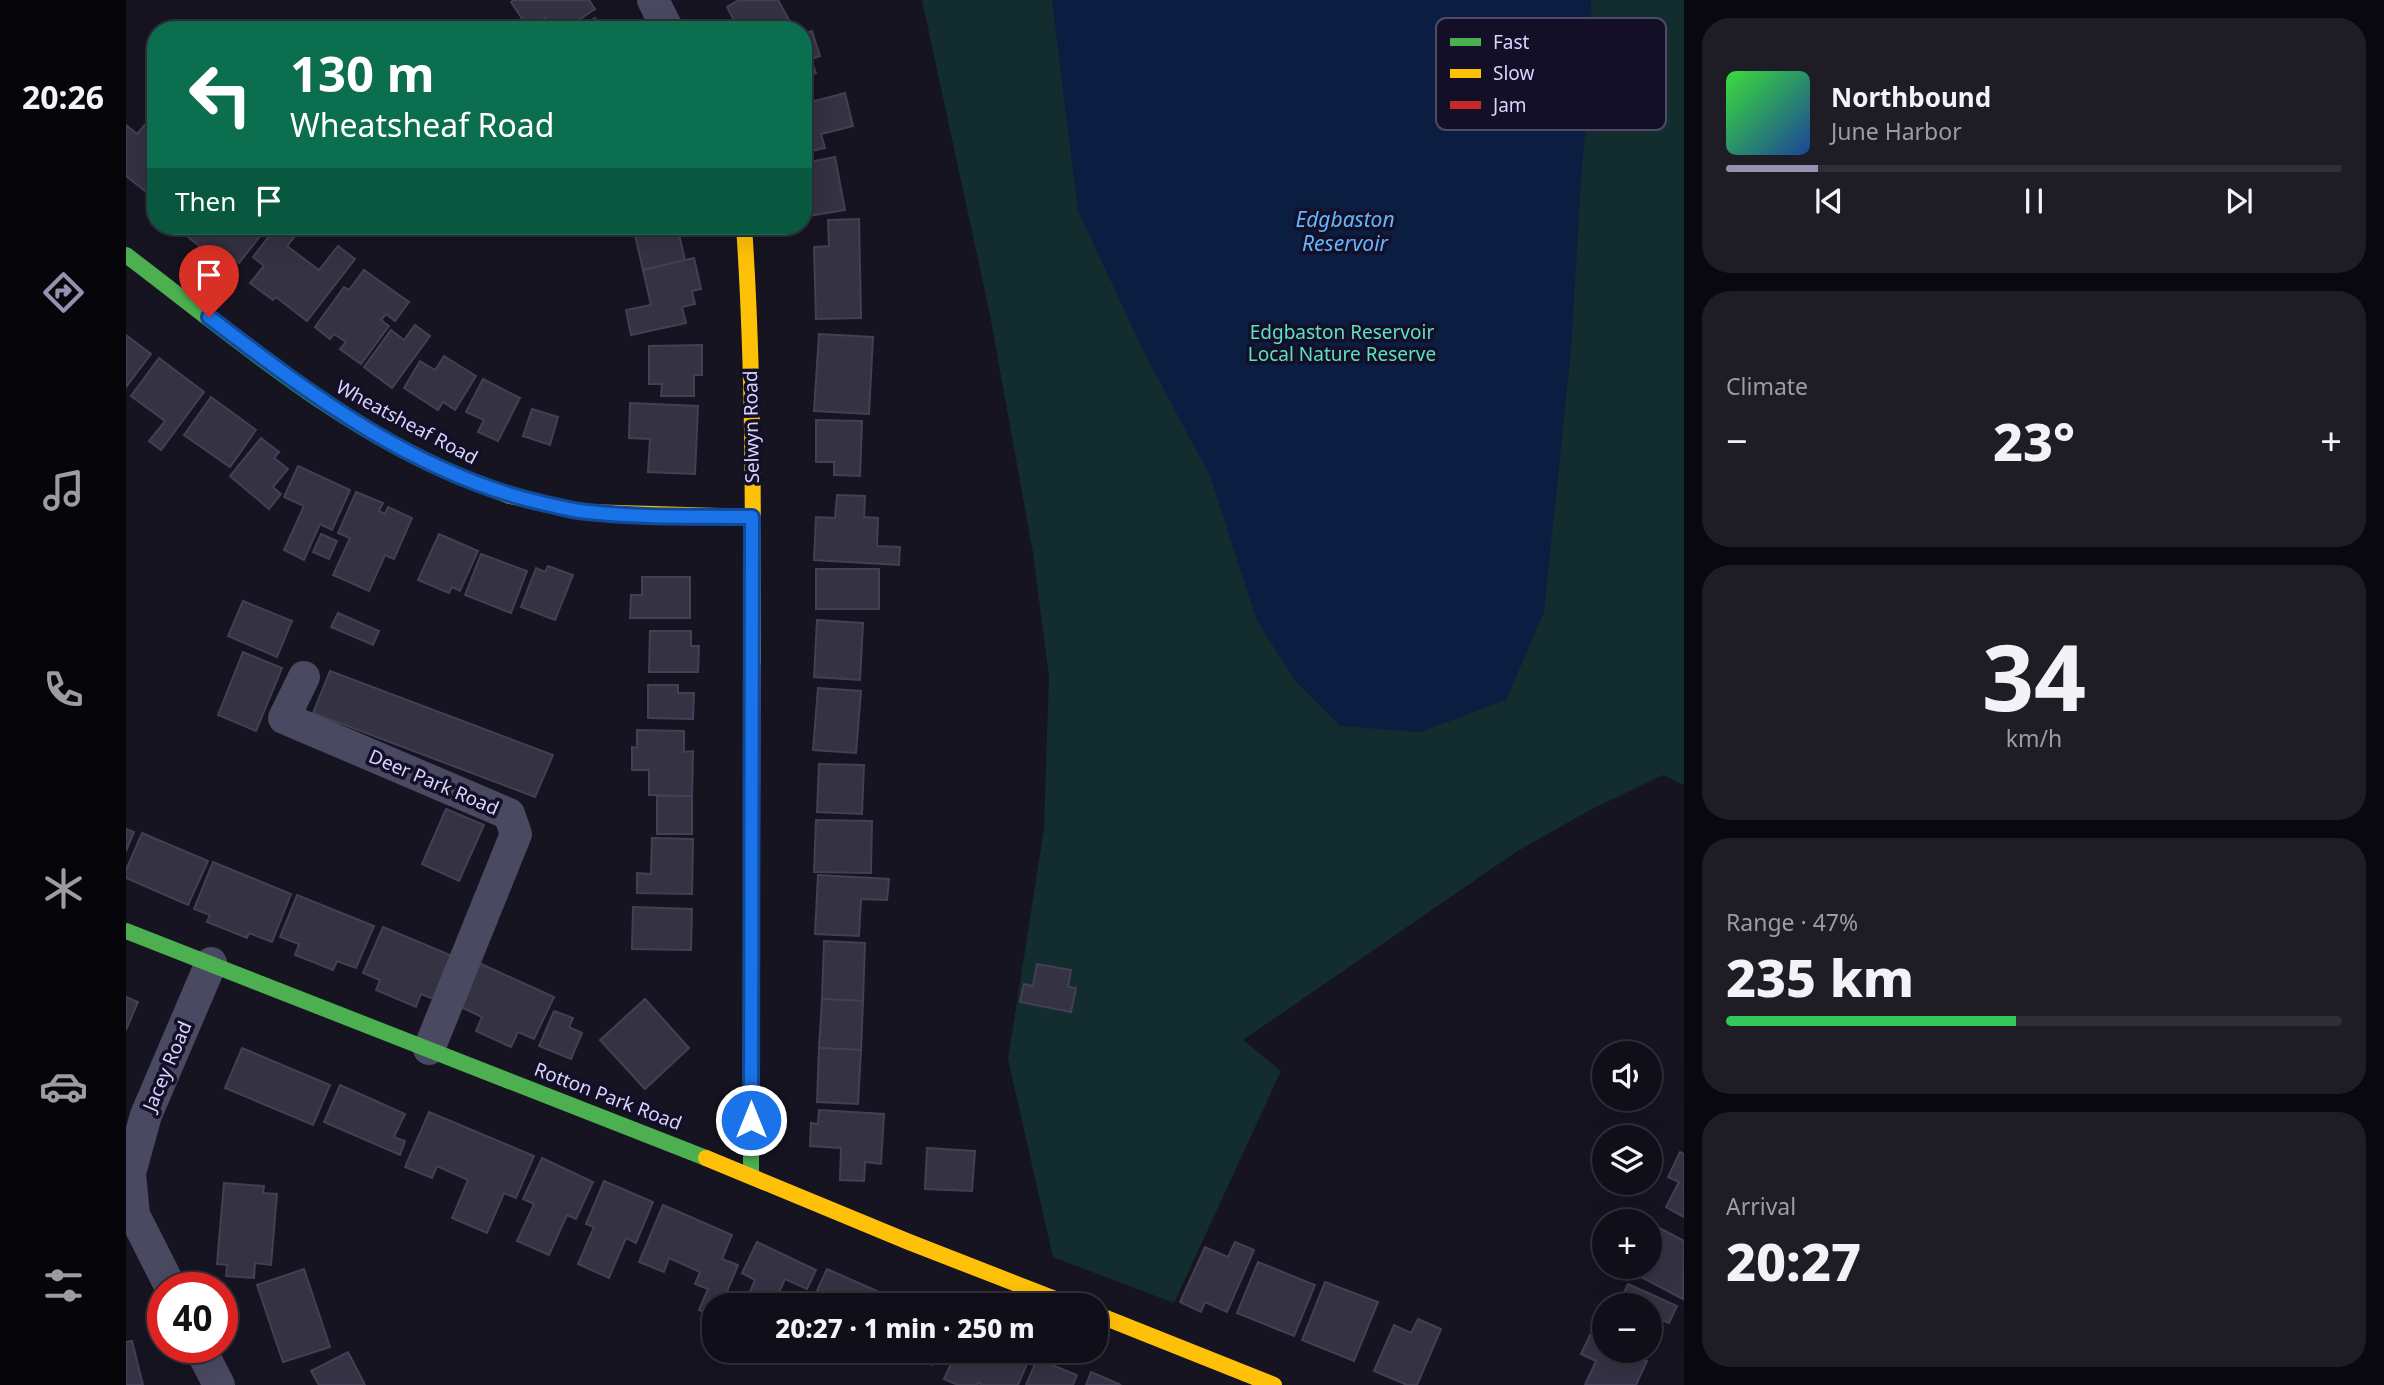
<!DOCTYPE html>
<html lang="en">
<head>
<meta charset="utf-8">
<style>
	:root { --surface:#100f19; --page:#1e1d26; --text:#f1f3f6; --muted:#9c9ca2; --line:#302f38; --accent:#9591b1 }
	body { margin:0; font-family:"Noto Sans",sans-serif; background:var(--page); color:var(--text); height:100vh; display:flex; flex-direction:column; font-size:26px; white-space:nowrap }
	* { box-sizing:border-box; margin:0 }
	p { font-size:23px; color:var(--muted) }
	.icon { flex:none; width:38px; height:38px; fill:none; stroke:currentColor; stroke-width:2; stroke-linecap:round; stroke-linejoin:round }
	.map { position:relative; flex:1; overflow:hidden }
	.drawer { display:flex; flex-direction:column; gap:18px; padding:18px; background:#09080e; width:700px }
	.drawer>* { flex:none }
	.hud { position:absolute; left:21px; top:21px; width:665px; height:214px; border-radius:28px; box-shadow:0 7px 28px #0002,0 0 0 2px var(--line); background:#0b6e4f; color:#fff; overflow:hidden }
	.controls { position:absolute; left:1466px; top:1041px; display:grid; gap:14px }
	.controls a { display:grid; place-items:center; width:70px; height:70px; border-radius:50%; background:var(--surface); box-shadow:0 7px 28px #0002,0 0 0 2px var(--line); font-size:35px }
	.speed { position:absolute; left:21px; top:1272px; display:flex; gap:14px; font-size:35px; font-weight:700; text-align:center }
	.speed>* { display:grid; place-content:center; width:91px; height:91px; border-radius:50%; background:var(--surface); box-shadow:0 7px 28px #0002,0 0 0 2px var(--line); line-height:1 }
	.speed .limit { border:10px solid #d22; background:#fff; color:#111 }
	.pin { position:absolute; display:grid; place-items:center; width:60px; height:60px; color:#fff; margin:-72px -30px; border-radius:50% 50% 50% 0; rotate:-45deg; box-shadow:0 0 7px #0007 }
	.pin .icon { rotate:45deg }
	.me { position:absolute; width:77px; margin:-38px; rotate:0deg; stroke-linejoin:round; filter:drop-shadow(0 0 5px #0008) }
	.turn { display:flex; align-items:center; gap:24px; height:147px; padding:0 28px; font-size:32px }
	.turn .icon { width:91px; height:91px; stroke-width:2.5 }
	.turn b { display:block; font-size:49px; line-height:60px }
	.then { display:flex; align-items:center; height:66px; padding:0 28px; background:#0003; gap:14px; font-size:26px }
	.big { font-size:52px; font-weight:800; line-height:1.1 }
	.drawer .card { flex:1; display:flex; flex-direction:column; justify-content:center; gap:10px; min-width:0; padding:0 24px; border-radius:28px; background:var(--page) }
	.drawer .dial { align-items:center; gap:0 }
	.dial b { font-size:91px; line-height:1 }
	.song { display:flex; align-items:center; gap:21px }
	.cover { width:84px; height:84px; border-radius:10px; background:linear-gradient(135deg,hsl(120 70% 55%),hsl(220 70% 35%)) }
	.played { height:7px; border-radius:4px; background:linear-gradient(90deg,var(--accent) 15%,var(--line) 15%) }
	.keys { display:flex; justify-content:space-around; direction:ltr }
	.heat { display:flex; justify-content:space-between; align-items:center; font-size:38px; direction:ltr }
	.charge { height:10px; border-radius:5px; background:linear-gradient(90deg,#34c759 47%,var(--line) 0) }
	.trip { position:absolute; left:576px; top:1293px; width:406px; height:70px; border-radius:28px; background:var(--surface); box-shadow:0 7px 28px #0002,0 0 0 2px var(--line); font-weight:800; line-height:70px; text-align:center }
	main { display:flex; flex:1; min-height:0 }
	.tabs { display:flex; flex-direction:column; width:126px; justify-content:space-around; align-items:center; background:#06060a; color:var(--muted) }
	.tabs .icon { width:49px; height:49px }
	.tabs .active { color:var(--accent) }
	.tabs b { font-size:32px; color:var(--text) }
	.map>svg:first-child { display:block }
	.green { fill:#132c2d }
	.water { fill:#0b1e41 }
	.building { fill:#343243; stroke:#433f54; stroke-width:2 }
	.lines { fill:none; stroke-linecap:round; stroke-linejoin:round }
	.street { stroke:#4a4962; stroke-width:32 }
	.fast { stroke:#4caf50; stroke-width:16 }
	.slow { stroke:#ffc107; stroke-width:16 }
	.jam { stroke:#c62828; stroke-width:16 }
	.route-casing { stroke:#114b97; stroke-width:18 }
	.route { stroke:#1a73e8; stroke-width:12 }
	.labels { text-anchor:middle; stroke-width:7; stroke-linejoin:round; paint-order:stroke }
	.park-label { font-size:19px; fill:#5fe0c0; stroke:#130f26 }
	.street-label { font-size:19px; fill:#d9d4ff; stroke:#130f26 }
	.water-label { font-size:21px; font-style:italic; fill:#62b6ff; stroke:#130f26 }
	.key { fill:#130f26; stroke:#4e4a67; stroke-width:2 }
	.key-label { font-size:19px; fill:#d9d4ff }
</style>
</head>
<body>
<main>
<nav class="tabs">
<b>20:26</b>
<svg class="icon active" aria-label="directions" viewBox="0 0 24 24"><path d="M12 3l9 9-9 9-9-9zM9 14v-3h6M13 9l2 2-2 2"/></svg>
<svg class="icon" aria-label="music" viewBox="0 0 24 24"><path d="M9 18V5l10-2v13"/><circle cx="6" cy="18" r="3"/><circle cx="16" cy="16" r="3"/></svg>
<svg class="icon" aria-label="phone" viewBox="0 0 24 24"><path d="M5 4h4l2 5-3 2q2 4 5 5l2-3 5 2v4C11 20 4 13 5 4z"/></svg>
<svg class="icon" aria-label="climate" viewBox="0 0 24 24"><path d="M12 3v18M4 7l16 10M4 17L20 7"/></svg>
<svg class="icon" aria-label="car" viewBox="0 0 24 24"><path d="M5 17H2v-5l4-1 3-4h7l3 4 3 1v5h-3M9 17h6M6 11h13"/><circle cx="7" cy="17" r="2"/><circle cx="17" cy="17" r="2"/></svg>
<svg class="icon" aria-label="filters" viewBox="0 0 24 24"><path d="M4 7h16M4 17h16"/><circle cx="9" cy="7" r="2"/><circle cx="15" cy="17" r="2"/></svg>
</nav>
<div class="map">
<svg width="1558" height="1385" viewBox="0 0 1558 1385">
	<rect width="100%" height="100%" fill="#161421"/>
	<!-- green -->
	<path class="green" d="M 796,0 L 1558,0 L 1558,785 L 1537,775 L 1464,810 L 1390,852 L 1117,1040 L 1155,1071 L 1048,1303 L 927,1257 L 882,1059 L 918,829 L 923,677 L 907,553 L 864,315 Z"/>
	<!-- water -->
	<path class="water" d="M 926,0 L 1465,0 L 1466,57 L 1455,180 L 1445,351 L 1418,612 L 1380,700 L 1294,732 L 1214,726 L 1171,683 L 1131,621 L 1084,476 L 1019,354 L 952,211 Z"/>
	<!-- building -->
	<g class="building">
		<path d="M 388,0 L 463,0 L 469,9 L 438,30 L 427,30 L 419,18 L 403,29 L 385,2 Z"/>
		<path d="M 613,0 L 652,0 L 668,29 L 613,30 L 601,7 Z"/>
		<path d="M 469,18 L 476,30 L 450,30 Z"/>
		<path d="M 686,31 L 694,56 L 685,59 L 690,73 L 677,77 L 677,34 Z"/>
		<path d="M 719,93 L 727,126 L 695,134 L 699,148 L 677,153 L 677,104 Z"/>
		<path d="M 22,121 L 30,127 L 30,177 L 19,191 L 0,176 L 0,125 L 11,134 Z"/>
		<path d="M 709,157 L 719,210 L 677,217 L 677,198 L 682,197 L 677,163 Z"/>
		<path d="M 733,219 L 735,318 L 690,319 L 688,247 L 703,246 L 702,220 Z"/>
		<path d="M 61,226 L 142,226 L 113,263 L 105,256 L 98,266 L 56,232 Z"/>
		<path d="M 151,226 L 158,226 L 170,235 L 161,246 L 193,270 L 212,246 L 229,259 L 181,321 L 150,297 L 147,300 L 124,283 L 138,266 L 127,257 Z"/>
		<path d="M 507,226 L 551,226 L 559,260 L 517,270 Z"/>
		<path d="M 568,258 L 575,289 L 566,291 L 569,304 L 556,307 L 560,323 L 505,335 L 500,310 L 525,305 L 517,270 Z"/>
		<path d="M 238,270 L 283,302 L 269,321 L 260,314 L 255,320 L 263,326 L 235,364 L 214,349 L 220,342 L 208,334 L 204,339 L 189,327 L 218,287 L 223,290 Z"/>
		<path d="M 289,325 L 304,336 L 266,388 L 238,367 L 265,330 L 278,340 Z"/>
		<path d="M 693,334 L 747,337 L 743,414 L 688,411 Z"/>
		<path d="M 0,335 L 25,354 L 0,387 Z"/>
		<path d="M 576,345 L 576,375 L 568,375 L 568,396 L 535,396 L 536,384 L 523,384 L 523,346 Z"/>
		<path d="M 318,356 L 350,376 L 329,410 L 317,402 L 312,410 L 278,388 L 294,361 L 309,370 Z"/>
		<path d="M 33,358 L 78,392 L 35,450 L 23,441 L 39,421 L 5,396 Z"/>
		<path d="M 357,379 L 394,398 L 372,441 L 352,432 L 358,420 L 340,412 Z"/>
		<path d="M 85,397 L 130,430 L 104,467 L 58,435 Z"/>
		<path d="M 504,403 L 572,406 L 569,474 L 522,472 L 524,439 L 503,438 Z"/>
		<path d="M 406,409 L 432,417 L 424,445 L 397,436 Z"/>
		<path d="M 690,420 L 736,421 L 734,476 L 708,475 L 708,462 L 690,462 Z"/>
		<path d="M 135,438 L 153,452 L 148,458 L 162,469 L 147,487 L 155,494 L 143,509 L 104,476 Z"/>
		<path d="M 172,466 L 224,490 L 206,530 L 194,524 L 178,560 L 158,550 L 178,506 L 158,497 Z"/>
		<path d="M 230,492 L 257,503 L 253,511 L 259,514 L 262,507 L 286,518 L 268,559 L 259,555 L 243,591 L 207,575 L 224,538 L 212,533 Z"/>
		<path d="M 711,495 L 739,496 L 738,517 L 752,518 L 751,546 L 774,547 L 773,565 L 688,560 L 690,517 L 709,518 Z"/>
		<path d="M 195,534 L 211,541 L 203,559 L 187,552 Z"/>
		<path d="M 313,534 L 352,551 L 334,591 L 326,587 L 323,593 L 292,580 Z"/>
		<path d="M 355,554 L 401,571 L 385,613 L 339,595 Z"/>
		<path d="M 422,566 L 447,575 L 429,620 L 395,607 L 410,568 L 419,572 Z"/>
		<rect x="690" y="569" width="63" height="40"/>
		<path d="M 516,577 L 564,577 L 564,618 L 504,618 L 505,595 L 516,595 Z"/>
		<path d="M 117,601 L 166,621 L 151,657 L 102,636 Z"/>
		<path d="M 212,613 L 253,631 L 247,645 L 205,627 Z"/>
		<path d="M 691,620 L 737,623 L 734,680 L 688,677 Z"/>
		<path d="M 524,631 L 565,631 L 565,646 L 573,646 L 572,672 L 523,672 Z"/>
		<path d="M 117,652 L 156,668 L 130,731 L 92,715 Z"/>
		<path d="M 204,671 L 427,755 L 409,797 L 187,713 Z"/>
		<path d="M 522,685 L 552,685 L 552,693 L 568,693 L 567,719 L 522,718 Z"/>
		<path d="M 692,688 L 735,691 L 730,753 L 687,750 Z"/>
		<path d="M 511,730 L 558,731 L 558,752 L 567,751 L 566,796 L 523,795 L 523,770 L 506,770 L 506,747 L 511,748 Z"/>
		<path d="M 693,764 L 738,765 L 736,814 L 691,812 Z"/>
		<rect x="531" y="796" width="35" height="38"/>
		<path d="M 320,809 L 358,825 L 333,881 L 296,864 Z"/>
		<path d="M 690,820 L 746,821 L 745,873 L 688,872 Z"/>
		<path d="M 0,829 L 8,832 L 0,851 Z"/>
		<path d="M 16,833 L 82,861 L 62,905 L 0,878 L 0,870 Z"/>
		<path d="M 526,838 L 567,839 L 566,894 L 511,893 L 511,873 L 525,874 Z"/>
		<path d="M 87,862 L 165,894 L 146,942 L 123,933 L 121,938 L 81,922 L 84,915 L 68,909 Z"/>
		<path d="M 692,875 L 763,879 L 761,900 L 735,899 L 733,936 L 689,934 Z"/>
		<path d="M 171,895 L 248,926 L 230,968 L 211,961 L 207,970 L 169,955 L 173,944 L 154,937 Z"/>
		<path d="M 507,907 L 566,909 L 565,950 L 506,949 Z"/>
		<path d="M 257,927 L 331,958 L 313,1001 L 295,994 L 290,1007 L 250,990 L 254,980 L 237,973 Z"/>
		<path d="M 698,941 L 739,943 L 737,1001 L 696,999 Z"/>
		<path d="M 353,963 L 428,997 L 408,1039 L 392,1032 L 385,1047 L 350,1031 L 356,1017 L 333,1006 Z"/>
		<path d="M 911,964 L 945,970 L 942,987 L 950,988 L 945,1012 L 894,1002 L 898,984 L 907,986 Z"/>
		<path d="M 0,997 L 12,1002 L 0,1030 Z"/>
		<path d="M 519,999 L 563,1048 L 519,1089 L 474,1040 Z"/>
		<path d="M 696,999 L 737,1001 L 735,1050 L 693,1048 Z"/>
		<path d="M 428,1011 L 447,1018 L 443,1027 L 456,1033 L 445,1059 L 413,1046 Z"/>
		<path d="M 116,1048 L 204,1085 L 187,1125 L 99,1088 Z"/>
		<path d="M 693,1048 L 735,1050 L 732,1104 L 691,1102 Z"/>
		<path d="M 214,1085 L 279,1114 L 268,1137 L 279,1141 L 274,1155 L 198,1122 Z"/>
		<path d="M 693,1110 L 758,1114 L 755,1164 L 739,1162 L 738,1181 L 714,1180 L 715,1148 L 684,1146 L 685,1123 L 692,1124 Z"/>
		<path d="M 303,1112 L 408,1156 L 390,1198 L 378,1193 L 361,1233 L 326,1218 L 342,1180 L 311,1166 L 306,1178 L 279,1167 Z"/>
		<path d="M 801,1148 L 849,1151 L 846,1191 L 799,1189 Z"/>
		<path d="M 1554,1152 L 1558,1154 L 1558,1217 L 1540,1207 L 1553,1182 L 1542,1177 Z"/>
		<path d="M 416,1158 L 467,1182 L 450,1219 L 441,1215 L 423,1255 L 391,1241 L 408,1204 L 397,1199 Z"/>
		<path d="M 478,1181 L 527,1202 L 510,1243 L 500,1238 L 483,1278 L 452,1264 L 468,1227 L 460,1224 Z"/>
		<path d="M 98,1183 L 138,1186 L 137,1193 L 151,1194 L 145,1265 L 129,1263 L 128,1278 L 100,1276 L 101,1265 L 91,1264 Z"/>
		<path d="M 537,1205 L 606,1235 L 596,1259 L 612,1265 L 595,1306 L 588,1306 L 588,1316 L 573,1310 L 582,1289 L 569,1284 L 574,1272 L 543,1258 L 538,1272 L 513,1262 Z"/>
		<path d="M 1524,1223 L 1558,1241 L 1557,1299 L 1496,1267 L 1524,1267 Z"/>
		<path d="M 631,1242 L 690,1270 L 681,1289 L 659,1279 L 647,1306 L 625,1306 L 619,1303 L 629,1280 L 616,1273 Z"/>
		<path d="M 1109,1242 L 1128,1250 L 1101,1312 L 1079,1302 L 1075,1312 L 1054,1302 L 1079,1247 L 1102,1257 Z"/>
		<path d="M 1132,1262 L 1189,1285 L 1168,1336 L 1111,1313 Z"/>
		<path d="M 178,1269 L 204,1347 L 157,1362 L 131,1285 Z"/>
		<path d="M 701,1269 L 785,1306 L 684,1306 Z"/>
		<path d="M 1199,1282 L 1252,1302 L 1228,1361 L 1176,1340 Z"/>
		<path d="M 1502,1284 L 1551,1306 L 1543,1323 L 1536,1320 L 1524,1345 L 1524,1306 L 1492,1306 Z"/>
		<path d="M 1292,1319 L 1315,1329 L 1291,1385 L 1281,1385 L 1248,1371 L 1268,1325 L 1285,1333 Z"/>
		<path d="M 1464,1335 L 1479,1341 L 1479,1351 L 1500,1351 L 1521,1361 L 1510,1385 L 1459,1385 L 1470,1361 L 1455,1354 Z"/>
		<path d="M 6,1341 L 17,1385 L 0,1385 L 0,1342 Z"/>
		<path d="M 774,1351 L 812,1351 L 806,1365 Z"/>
		<path d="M 831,1351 L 891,1351 L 904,1357 L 892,1385 L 857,1385 L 852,1383 L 851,1385 L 832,1385 L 818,1379 Z"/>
		<path d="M 222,1352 L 239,1385 L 193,1385 L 185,1371 Z"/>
		<path d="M 911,1359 L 951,1375 L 947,1385 L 900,1385 Z"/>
		<path d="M 965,1372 L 995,1385 L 960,1385 Z"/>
	</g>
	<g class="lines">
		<!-- street -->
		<g class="street">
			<path d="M 527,0 L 542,30"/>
			<path d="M 178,677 L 158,718 L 383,814 L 390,834 L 303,1049"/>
			<path d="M 45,1288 L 8,1215 L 4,1173 L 20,1115 L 85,963"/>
			<path d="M 74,1348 L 93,1385"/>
		</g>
		<!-- fast -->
		<g class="fast">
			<path d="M 0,255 C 106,335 222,436 347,482"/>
			<path d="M 0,931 L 580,1158"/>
			<path d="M 625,1175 L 625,1016"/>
		</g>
		<!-- slow -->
		<g class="slow">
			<path d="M 618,226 C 628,373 627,520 627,667"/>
			<path d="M 347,482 L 384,496 L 459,512 L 627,517"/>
			<path d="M 580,1158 L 783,1242 L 947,1306"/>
			<path d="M 970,1314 L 1148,1385"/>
		</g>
		<!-- jam -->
		<path class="jam" d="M 625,1016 L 627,667"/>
	</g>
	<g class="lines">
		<!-- route casing -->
		<g class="route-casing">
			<path id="route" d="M 83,317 C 185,395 292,476 420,504 C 434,507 448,511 462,512 C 516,518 572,516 626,517 L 625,1120"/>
		</g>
		<!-- route -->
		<use href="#route" class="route"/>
	</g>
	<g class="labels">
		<!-- park labels -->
		<g class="park-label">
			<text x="1216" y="339">Edgbaston Reservoir<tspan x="1216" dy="22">Local Nature Reserve</tspan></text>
		</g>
		<!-- street labels -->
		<g class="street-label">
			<text transform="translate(281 422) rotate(28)" y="7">Wheatsheaf Road</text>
			<text transform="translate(625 427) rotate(-91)" y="7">Selwyn Road</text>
			<text transform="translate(308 782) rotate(23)" y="7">Deer Park Road</text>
			<text transform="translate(41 1066) rotate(-67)" y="7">Jacey Road</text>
			<text transform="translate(482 1096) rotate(21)" y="7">Rotton Park Road</text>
		</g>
		<!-- water labels -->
		<g class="water-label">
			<text x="1219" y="227">Edgbaston<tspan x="1219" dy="24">Reservoir</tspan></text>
		</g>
	</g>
	<!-- legend -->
	<rect x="1310" y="18" width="230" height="112" rx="10" class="key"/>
	<rect x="1324" y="38" width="31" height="8" fill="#4caf50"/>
	<rect x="1324" y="69" width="31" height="9" fill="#ffc107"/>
	<rect x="1324" y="101" width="31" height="8" fill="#c62828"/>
	<g class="key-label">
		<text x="1367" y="49">Fast</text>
		<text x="1367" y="80">Slow</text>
		<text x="1367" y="112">Jam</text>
	</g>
</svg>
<div class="controls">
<a><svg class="icon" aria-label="sound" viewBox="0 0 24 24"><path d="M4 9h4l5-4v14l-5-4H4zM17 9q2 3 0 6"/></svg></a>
<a><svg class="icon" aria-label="layers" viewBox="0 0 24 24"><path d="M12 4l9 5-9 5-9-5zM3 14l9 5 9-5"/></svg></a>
<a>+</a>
<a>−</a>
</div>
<div class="speed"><div class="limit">40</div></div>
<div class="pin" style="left:83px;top:317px;background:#d93025"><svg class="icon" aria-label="arrive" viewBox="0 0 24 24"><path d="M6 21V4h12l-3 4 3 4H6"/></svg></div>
<svg class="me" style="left:625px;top:1120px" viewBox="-20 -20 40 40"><circle r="17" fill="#1a73e8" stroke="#fff" stroke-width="3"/><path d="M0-11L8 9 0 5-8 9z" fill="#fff"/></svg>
<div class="trip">20:27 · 1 min · 250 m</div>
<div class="hud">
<div class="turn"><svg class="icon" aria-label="left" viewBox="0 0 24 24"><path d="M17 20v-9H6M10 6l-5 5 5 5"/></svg><div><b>130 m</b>Wheatsheaf Road</div></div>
<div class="then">Then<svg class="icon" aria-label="arrive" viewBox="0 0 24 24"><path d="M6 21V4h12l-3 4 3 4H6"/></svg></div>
</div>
</div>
<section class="drawer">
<div class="card">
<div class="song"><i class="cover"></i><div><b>Northbound</b><p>June Harbor</p></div></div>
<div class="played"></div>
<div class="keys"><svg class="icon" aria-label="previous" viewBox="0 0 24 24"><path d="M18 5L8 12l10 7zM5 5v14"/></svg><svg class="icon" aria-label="pause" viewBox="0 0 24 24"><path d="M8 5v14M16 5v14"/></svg><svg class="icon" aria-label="next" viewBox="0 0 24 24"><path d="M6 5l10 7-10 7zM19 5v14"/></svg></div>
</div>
<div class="card"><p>Climate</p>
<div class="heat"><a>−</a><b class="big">23°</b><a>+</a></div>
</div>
<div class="card dial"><b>34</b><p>km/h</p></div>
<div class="card"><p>Range · 47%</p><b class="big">235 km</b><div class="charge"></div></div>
<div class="card"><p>Arrival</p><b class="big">20:27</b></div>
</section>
</main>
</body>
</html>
